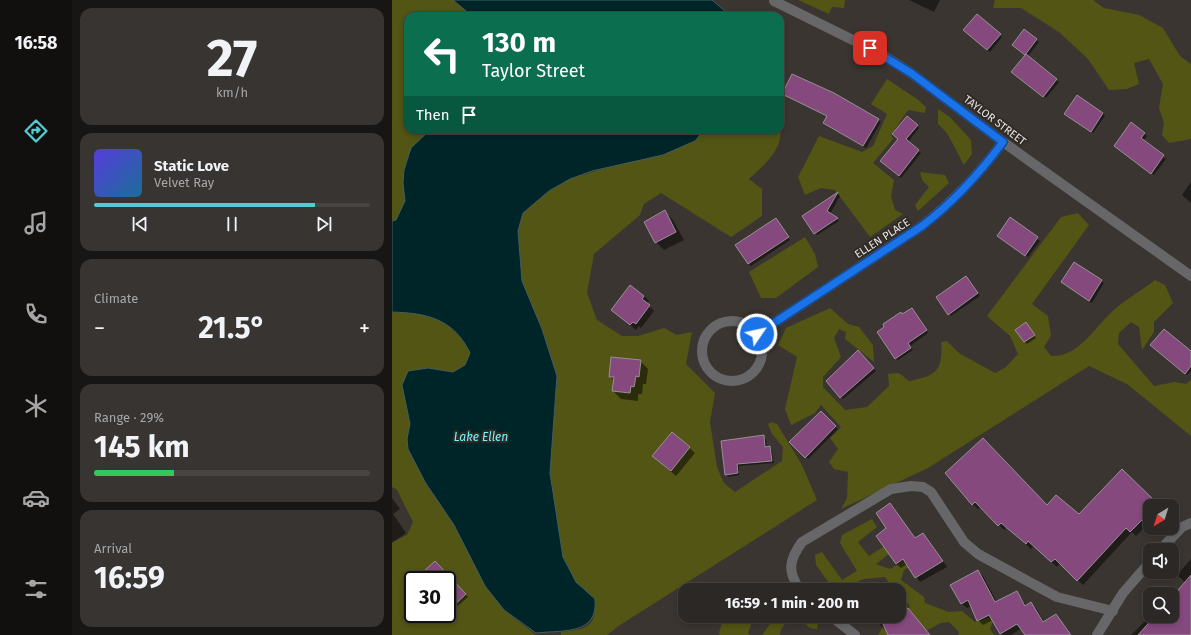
<!DOCTYPE html>
<html lang="en">
<head>
<meta charset="utf-8">
<style>
	:root { --surface:#2c2825; --page:#383432; --text:#f1f3f6; --muted:#a6a6a7; --line:#484442; --accent:#52ccd0 }
	body { margin:0; font-family:"Fira Sans",sans-serif; background:var(--page); color:var(--text); height:100vh; display:flex; flex-direction:column; font-size:15px; white-space:nowrap }
	* { box-sizing:border-box; margin:0 }
	p { font-size:13px; color:var(--muted) }
	.icon { flex:none; width:22px; height:22px; fill:none; stroke:currentColor; stroke-width:2; stroke-linecap:round; stroke-linejoin:round }
	.map { position:relative; flex:1; overflow:hidden }
	.details { display:flex; flex-direction:column; gap:8px; padding:8px; background:#181614; width:320px }
	.details>* { flex:none }
	.guide { position:absolute; left:12px; top:12px; width:380px; height:122px; border-radius:12px; box-shadow:0 2px 6px #0003,0 0 0 1px var(--line); background:#0b6e4f; color:#fff; overflow:hidden }
	.needle { width:26px; rotate:218deg }
	.controls { position:absolute; left:751px; top:499px; display:grid; gap:8px }
	.controls a { display:grid; place-items:center; width:36px; height:36px; border-radius:8px; background:var(--surface); box-shadow:0 2px 6px #0003,0 0 0 1px var(--line); font-size:20px }
	.speed { position:absolute; left:12px; top:571px; display:flex; gap:8px; font-size:20px; font-weight:700; text-align:center }
	.speed>* { display:grid; place-content:center; width:52px; height:52px; border-radius:50%; background:var(--surface); box-shadow:0 2px 6px #0003,0 0 0 1px var(--line); line-height:1 }
	.speed .limit { border:2px solid #111; border-radius:6px; background:#fff; color:#111 }
	.pin { position:absolute; display:grid; place-items:center; width:34px; height:34px; color:#fff; margin:-17px; border-radius:8px; box-shadow:0 2px 6px #0006 }
	.me { position:absolute; width:44px; margin:-22px; rotate:56deg; stroke-linejoin:round; filter:drop-shadow(0 0 3px #0008) }
	.turn { display:flex; align-items:center; gap:14px; height:84px; padding:0 12px; font-size:18px }
	.turn .icon { width:52px; height:52px; stroke-width:2.5 }
	.turn b { display:block; font-size:28px; line-height:34px }
	.then { display:flex; align-items:center; height:38px; padding:0 12px; background:#0003; gap:8px; font-size:15px }
	.big { font-size:30px; font-weight:700; line-height:1.1 }
	.details .widget { flex:1; display:flex; flex-direction:column; justify-content:center; gap:6px; min-width:0; padding:0 14px; border-radius:12px; background:var(--page) }
	.details .dial { align-items:center; gap:0 }
	.dial b { font-size:52px; line-height:1 }
	.song { display:flex; align-items:center; gap:12px }
	.cover { width:48px; height:48px; border-radius:6px; background:linear-gradient(135deg,hsl(250 70% 55%),hsl(200 70% 35%)) }
	.played { height:4px; border-radius:2px; background:linear-gradient(90deg,var(--accent) 80%,var(--line) 80%) }
	.keys { display:flex; justify-content:space-around; direction:ltr }
	.heat { display:flex; justify-content:space-between; align-items:center; font-size:22px; direction:ltr }
	.charge { height:6px; border-radius:3px; background:linear-gradient(90deg,#34c759 29%,var(--line) 0) }
	.trip { position:absolute; left:286px; top:583px; width:228px; height:40px; border-radius:12px; background:var(--surface); box-shadow:0 2px 6px #0003,0 0 0 1px var(--line); font-weight:700; line-height:40px; text-align:center }
	main { display:flex; flex:1; min-height:0 }
	.dock { display:flex; flex-direction:column; width:72px; justify-content:space-around; align-items:center; background:#12100f; color:var(--muted) }
	.dock .icon { width:28px; height:28px }
	.dock .current { color:var(--accent) }
	.dock b { font-size:18px; color:var(--text) }
	.map>svg:first-child { display:block }
	.green { fill:#525513; fill-rule:evenodd }
	.water { fill:#002528; stroke:#455e5f }
	.shadow { fill:#0007 }
	.building { fill:#85497e; stroke:#969095 }
	.lines { fill:none; stroke-linecap:round; stroke-linejoin:round }
	.minor { stroke:#676769; stroke-width:10 }
	.route-casing { stroke:#114b97; stroke-width:10 }
	.route { stroke:#1a73e8; stroke-width:7 }
	.labels { text-anchor:middle; stroke-width:4; stroke-linejoin:round; paint-order:stroke }
	.street-label { font-size:11px; fill:#e6e3e0; stroke:#302b27 }
	.water-label { font-size:12px; font-style:italic; fill:#77f3fc; stroke:#302b27 }
</style>
</head>
<body>
<main>
<nav class="dock">
<b>16:58</b>
<svg class="icon current" aria-label="directions" viewBox="0 0 24 24"><path d="M12 3l9 9-9 9-9-9zM9 14v-3h6M13 9l2 2-2 2"/></svg>
<svg class="icon" aria-label="music" viewBox="0 0 24 24"><path d="M9 18V5l10-2v13"/><circle cx="6" cy="18" r="3"/><circle cx="16" cy="16" r="3"/></svg>
<svg class="icon" aria-label="phone" viewBox="0 0 24 24"><path d="M5 4h4l2 5-3 2q2 4 5 5l2-3 5 2v4C11 20 4 13 5 4z"/></svg>
<svg class="icon" aria-label="climate" viewBox="0 0 24 24"><path d="M12 3v18M4 7l16 10M4 17L20 7"/></svg>
<svg class="icon" aria-label="car" viewBox="0 0 24 24"><path d="M5 17H2v-5l4-1 3-4h7l3 4 3 1v5h-3M9 17h6M6 11h13"/><circle cx="7" cy="17" r="2"/><circle cx="17" cy="17" r="2"/></svg>
<svg class="icon" aria-label="filters" viewBox="0 0 24 24"><path d="M4 7h16M4 17h16"/><circle cx="9" cy="7" r="2"/><circle cx="15" cy="17" r="2"/></svg>
</nav>
<section class="details">
<div class="widget dial"><b>27</b><p>km/h</p></div>
<div class="widget">
<div class="song"><i class="cover"></i><div><b>Static Love</b><p>Velvet Ray</p></div></div>
<div class="played"></div>
<div class="keys"><svg class="icon" aria-label="previous" viewBox="0 0 24 24"><path d="M18 5L8 12l10 7zM5 5v14"/></svg><svg class="icon" aria-label="pause" viewBox="0 0 24 24"><path d="M8 5v14M16 5v14"/></svg><svg class="icon" aria-label="next" viewBox="0 0 24 24"><path d="M6 5l10 7-10 7zM19 5v14"/></svg></div>
</div>
<div class="widget"><p>Climate</p>
<div class="heat"><a>−</a><b class="big">21.5°</b><a>+</a></div>
</div>
<div class="widget"><p>Range · 29%</p><b class="big">145 km</b><div class="charge"></div></div>
<div class="widget"><p>Arrival</p><b class="big">16:59</b></div>
</section>
<div class="map">
<svg width="799" height="635" viewBox="0 0 799 635">
	<rect width="100%" height="100%" fill="#3b3531"/>
	<!-- green -->
	<g class="green">
		<path d="M 0,0 L 61,0 L 80,16 L 16,16 L 16,130 L 38,130 L 19,148 L 12,170 L 11,183 L 13,201 L 4,220 L 0,221 Z"/>
		<path d="M 406,0 L 453,0 L 452,8 L 440,7 L 437,14 Z"/>
		<path d="M 603,0 L 701,0 L 712,8 L 747,15 L 771,28 L 788,56 L 799,64 L 799,139 L 777,143 L 770,135 L 772,123 L 767,108 L 771,84 L 757,59 L 742,63 L 747,84 L 735,89 L 717,90 L 696,59 L 667,32 L 629,8 L 601,8 Z"/>
		<path d="M 495,79 L 525,99 L 534,107 L 533,113 L 516,110 L 499,135 L 501,139 L 481,163 L 502,180 L 499,196 L 503,210 L 511,214 L 478,237 L 443,190 L 429,188 L 413,195 L 406,177 L 427,136 L 470,152 L 481,146 L 495,114 L 479,104 Z"/>
		<path d="M 546,109 L 558,117 L 579,140 L 580,154 L 572,165 L 555,133 L 546,124 Z"/>
		<path d="M 388,129 C 392,149 370,167 357,179 L 370,189 L 370,216 L 339,237 L 269,193 L 252,204 L 248,215 L 202,254 L 195,293 L 205,320 L 230,336 L 246,336 L 272,328 L 285,335 L 300,332 L 294,364 L 323,393 L 318,422 L 325,467 L 332,483 L 343,492 L 390,461 L 391,447 L 380,434 L 376,424 L 379,422 L 385,424 L 410,465 L 425,500 L 228,625 L 215,635 L 169,635 L 169,632 C 194,629 205,628 203,599 L 184,582 L 171,557 L 158,473 L 165,376 L 150,329 L 130,281 L 126,231 L 131,213 L 157,191 L 178,179 L 303,141 L 312,130 Z"/>
		<path d="M 528,172 L 553,175 L 557,183 L 526,211 L 523,205 L 537,187 L 530,180 Z"/>
		<path d="M 686,213 L 697,225 L 640,304 L 656,316 L 659,336 L 652,347 L 659,356 C 688,357 703,326 723,309 C 736,298 750,290 763,280 L 773,285 L 781,303 L 762,322 L 762,332 L 750,350 L 747,327 L 739,322 L 727,333 L 726,344 L 762,386 L 783,382 L 794,384 L 799,380 L 799,436 L 735,384 L 697,366 L 536,468 L 449,509 L 455,498 L 456,472 L 442,469 L 437,462 L 446,449 L 438,438 L 449,427 L 429,405 L 423,413 L 399,425 L 393,409 L 405,357 L 386,345 L 394,328 L 438,308 L 456,324 L 467,327 L 481,345 L 482,362 L 453,339 L 454,332 L 447,329 L 442,338 L 449,357 L 431,377 L 431,387 L 453,410 L 475,407 L 497,386 L 496,374 L 507,373 L 517,381 C 545,376 551,370 549,342 L 555,341 L 567,353 L 603,373 L 614,367 L 626,354 L 618,336 L 595,316 L 669,217 Z"/>
		<path d="M 413,237 L 423,254 L 426,267 L 384,298 L 369,298 L 357,272 Z"/>
		<path d="M 0,312 C 35,313 62,319 78,353 L 73,365 L 61,372 L 36,368 L 13,401 L 18,424 L 15,439 L 33,482 L 62,525 L 112,610 L 144,635 L 0,635 L 0,542 L 15,535 L 21,522 L 5,490 L 0,487 ZM 21,580 L 55,580 L 55,614 L 21,614 Z"/>
		<path d="M 480,519 L 485,527 L 466,542 L 477,556 L 500,541 L 507,546 L 484,564 L 498,569 L 532,549 L 535,556 L 512,570 L 509,580 L 532,597 L 533,603 L 557,612 L 570,611 L 583,622 L 603,616 L 598,629 L 602,635 L 566,635 L 567,632 L 557,622 L 549,623 L 526,635 L 486,635 L 491,627 L 518,607 L 509,592 L 507,594 L 507,590 L 495,590 L 499,586 L 493,577 L 472,579 L 453,587 L 437,583 L 424,565 L 423,555 L 430,552 L 450,580 L 465,571 L 448,543 L 450,535 Z"/>
		<path d="M 332,616 L 362,616 L 356,633 L 358,635 L 328,635 L 327,633 Z"/>
		<path d="M 384,616 L 399,616 L 389,629 L 388,635 L 370,635 Z"/>
		<path d="M 404,616 L 419,616 L 426,621 L 425,629 L 418,628 Z"/>
	</g>
	<!-- water -->
	<g class="water">
		<path d="M 61,0 L 320,0 L 339,16 L 80,16 Z"/>
		<path d="M 38,130 L 312,130 L 303,141 L 271,155 L 200,171 L 178,179 L 157,191 L 131,213 L 126,231 L 130,281 L 150,329 L 165,376 L 158,473 L 171,557 L 184,582 L 203,599 C 206,635 173,630 144,633 L 112,610 L 93,586 L 62,525 L 33,482 L 16,449 L 15,439 L 18,424 L 10,385 L 16,371 L 36,368 L 61,372 L 73,365 L 78,353 C 62,319 35,313 0,312 L 0,221 L 4,220 L 13,201 L 11,183 L 12,170 L 19,148 Z"/>
	</g>
	<!-- shadow -->
	<g class="shadow">
		<path d="M 517,0 L 548,0 L 542,12 Z"/>
		<path d="M 575,33 L 608,35 L 610,37 L 598,52 Z"/>
		<path d="M 644,40 L 647,42 L 635,57 L 667,82 L 654,98 L 623,74 L 634,55 L 624,47 Z"/>
		<path d="M 391,94 L 486,120 L 489,122 L 474,148 L 434,125 L 432,123 L 436,116 Z"/>
		<path d="M 711,113 L 713,116 L 701,133 L 676,116 Z"/>
		<path d="M 525,126 L 527,128 L 516,142 L 529,153 L 509,178 L 492,164 Z"/>
		<path d="M 752,133 L 755,136 L 751,141 L 774,159 L 762,175 L 723,146 Z"/>
		<path d="M 799,182 L 799,203 L 790,195 Z"/>
		<path d="M 446,194 L 448,196 L 438,214 L 447,221 L 425,235 L 411,216 Z"/>
		<path d="M 273,212 L 281,220 L 292,240 L 272,250 L 264,242 Z"/>
		<path d="M 618,219 L 648,241 L 636,257 L 608,238 Z"/>
		<path d="M 386,221 L 398,240 L 359,266 L 356,264 Z"/>
		<path d="M 683,263 L 712,283 L 700,303 L 673,284 Z"/>
		<path d="M 576,280 L 588,296 L 559,316 L 557,314 Z"/>
		<path d="M 252,296 L 257,301 L 255,304 L 262,311 L 249,328 L 247,326 L 244,330 L 220,310 Z"/>
		<path d="M 520,309 L 536,333 L 518,346 L 521,350 L 506,360 L 503,358 L 510,315 Z"/>
		<path d="M 636,326 L 644,338 L 635,344 L 633,342 Z"/>
		<path d="M 762,348 L 799,352 L 799,371 L 795,375 Z"/>
		<path d="M 466,352 L 484,371 L 451,399 L 449,397 Z"/>
		<path d="M 248,361 L 256,369 L 254,384 L 251,384 L 250,394 L 246,394 L 246,401 L 229,399 L 221,391 L 222,381 L 218,376 Z"/>
		<path d="M 429,413 L 446,429 L 416,459 L 399,442 Z"/>
		<path d="M 280,433 L 303,453 L 284,476 L 261,456 Z"/>
		<path d="M 371,436 L 374,439 L 375,448 L 380,450 L 382,463 L 347,466 L 347,475 L 336,477 L 334,474 Z"/>
		<path d="M 730,471 L 767,506 L 758,506 L 758,522 L 744,536 L 740,532 L 691,585 L 668,563 L 665,567 L 642,546 L 639,549 L 615,527 L 612,530 L 589,507 L 586,509 L 581,504 L 554,473 L 687,515 Z"/>
		<path d="M 0,498 L 8,509 L 1,514 L 14,533 L 0,543 Z"/>
		<path d="M 498,504 L 524,539 L 531,534 L 536,539 L 555,567 L 528,582 L 515,564 L 509,568 L 504,564 L 495,529 Z"/>
		<path d="M 799,559 L 799,635 L 739,635 L 758,616 L 780,616 L 780,598 L 794,583 L 785,575 Z"/>
		<path d="M 43,562 L 76,597 L 62,609 L 57,604 L 55,605 L 55,580 L 30,580 Z"/>
		<path d="M 586,571 L 591,576 L 605,602 L 625,592 L 635,606 L 639,604 L 644,608 L 653,623 L 664,615 L 680,635 L 635,635 L 630,628 L 619,635 L 611,635 L 601,620 L 591,625 L 586,620 L 580,606 L 575,608 L 570,604 Z"/>
		<path d="M 489,581 L 497,590 L 473,590 Z"/>
		<path d="M 507,614 L 538,635 L 497,635 L 494,629 L 493,630 L 481,616 L 500,617 L 507,616 Z"/>
	</g>
	<!-- building -->
	<g class="building">
		<path d="M 585,14 L 609,34 L 595,50 L 571,30 Z"/>
		<path d="M 632,29 L 645,39 L 633,55 L 620,45 Z"/>
		<path d="M 634,54 L 665,79 L 651,97 L 619,72 Z"/>
		<path d="M 400,74 L 442,93 L 487,119 L 471,146 L 431,123 L 435,116 L 390,94 Z"/>
		<path d="M 685,95 L 711,113 L 699,132 L 672,114 Z"/>
		<path d="M 515,116 L 526,125 L 514,139 L 527,150 L 507,176 L 488,161 L 506,139 L 500,134 Z"/>
		<path d="M 739,122 L 753,133 L 749,138 L 772,155 L 759,174 L 722,146 Z"/>
		<path d="M 446,192 L 435,211 L 446,218 L 422,234 L 410,216 Z"/>
		<path d="M 273,210 L 284,232 L 263,243 L 252,222 Z"/>
		<path d="M 618,217 L 646,237 L 633,256 L 605,236 Z"/>
		<path d="M 384,218 L 397,237 L 356,264 L 343,245 Z"/>
		<path d="M 682,262 L 710,280 L 697,301 L 669,282 Z"/>
		<path d="M 574,276 L 586,293 L 556,315 L 544,297 Z"/>
		<path d="M 238,285 L 252,296 L 250,299 L 258,305 L 244,324 L 241,322 L 238,325 L 219,310 Z"/>
		<path d="M 520,308 L 535,330 L 516,343 L 519,348 L 503,359 L 485,332 L 492,327 L 491,324 L 509,312 L 510,314 Z"/>
		<path d="M 634,322 L 643,335 L 632,342 L 623,330 Z"/>
		<path d="M 772,329 L 799,351 L 799,366 L 793,374 L 758,345 Z"/>
		<path d="M 466,350 L 482,368 L 448,398 L 434,381 Z"/>
		<path d="M 219,357 L 249,360 L 247,377 L 244,376 L 242,387 L 239,386 L 238,393 L 220,391 L 222,377 L 217,377 Z"/>
		<path d="M 429,411 L 444,426 L 413,458 L 397,442 Z"/>
		<path d="M 280,432 L 298,447 L 279,471 L 260,456 Z"/>
		<path d="M 372,435 L 373,447 L 378,446 L 380,461 L 345,464 L 346,473 L 333,475 L 329,441 Z"/>
		<path d="M 591,438 L 655,505 L 664,495 L 687,514 L 730,469 L 766,504 L 763,506 L 758,506 L 758,512 L 738,532 L 734,528 L 685,581 L 663,559 L 659,562 L 636,541 L 634,544 L 609,523 L 606,526 L 583,502 L 580,505 L 553,473 Z"/>
		<path d="M 498,503 L 523,538 L 531,533 L 551,561 L 523,578 L 511,559 L 504,564 L 484,536 L 494,528 L 484,513 Z"/>
		<path d="M 43,561 L 74,594 L 55,612 L 55,580 L 22,580 Z"/>
		<path d="M 586,570 L 603,602 L 625,591 L 633,606 L 639,602 L 651,622 L 664,614 L 679,635 L 633,635 L 625,624 L 608,634 L 597,615 L 585,621 L 576,600 L 569,604 L 558,585 Z"/>
		<path d="M 799,575 L 799,635 L 746,635 L 763,616 L 780,616 L 780,597 Z"/>
		<path d="M 516,608 L 538,635 L 496,635 L 490,622 L 500,616 L 507,616 L 507,612 Z"/>
	</g>
	<g class="lines">
		<!-- minor -->
		<g class="minor">
			<path d="M 382,1 L 489,54 L 519,73 L 611,142 L 799,276"/>
			<circle cx="340" cy="351" r="30"/>
			<path d="M 365,334 L 530,226 C 562,201 587,174 611,142"/>
			<path d="M 768,550 L 790,527 L 799,523"/>
			<path d="M 408,590 C 395,571 397,560 410,542 L 499,489 L 519,486 L 531,487 L 539,492 L 572,542 L 586,554 L 665,597 L 721,611"/>
			<path d="M 439,616 L 463,635"/>
			<path d="M 705,635 L 731,593 L 758,562"/>
		</g>
	</g>
	<g class="lines">
		<!-- route casing -->
		<g class="route-casing">
			<path id="route" d="M 365,334 L 530,226 C 563,201 587,174 611,142 L 519,73 L 478,48"/>
		</g>
		<!-- route -->
		<use href="#route" class="route"/>
	</g>
	<g class="labels">
		<!-- street labels -->
		<g class="street-label">
			<text transform="translate(603 120) rotate(37)" y="4">TAYLOR STREET</text>
			<text transform="translate(490 238) rotate(-33)" y="4">ELLEN PLACE</text>
		</g>
		<!-- water labels -->
		<g class="water-label">
			<text x="89" y="441">Lake Ellen</text>
		</g>
	</g>
</svg>
<div class="controls">
<a><svg class="needle" viewBox="-14 -14 28 28"><path d="M0-13l5 13h-10z" fill="#e53935"/><path d="M0 13l5-13h-10z" fill="#a6a6a7"/></svg></a>
<a><svg class="icon" aria-label="sound" viewBox="0 0 24 24"><path d="M4 9h4l5-4v14l-5-4H4zM17 9q2 3 0 6"/></svg></a>
<a><svg class="icon" aria-label="search" viewBox="0 0 24 24"><circle cx="10" cy="10" r="6"/><path d="M15 15l6 6"/></svg></a>
</div>
<div class="speed"><div class="limit">30</div></div>
<div class="pin" style="left:478px;top:48px;background:#d93025"><svg class="icon" aria-label="arrive" viewBox="0 0 24 24"><path d="M6 21V4h12l-3 4 3 4H6"/></svg></div>
<svg class="me" style="left:365px;top:334px" viewBox="-20 -20 40 40"><circle r="17" fill="#1a73e8" stroke="#fff" stroke-width="3"/><path d="M0-11L8 9 0 5-8 9z" fill="#fff"/></svg>
<div class="trip">16:59 · 1 min · 200 m</div>
<div class="guide">
<div class="turn"><svg class="icon" aria-label="left" viewBox="0 0 24 24"><path d="M17 20v-9H6M10 6l-5 5 5 5"/></svg><div><b>130 m</b>Taylor Street</div></div>
<div class="then">Then<svg class="icon" aria-label="arrive" viewBox="0 0 24 24"><path d="M6 21V4h12l-3 4 3 4H6"/></svg></div>
</div>
</div>
</main>
</body>
</html>
